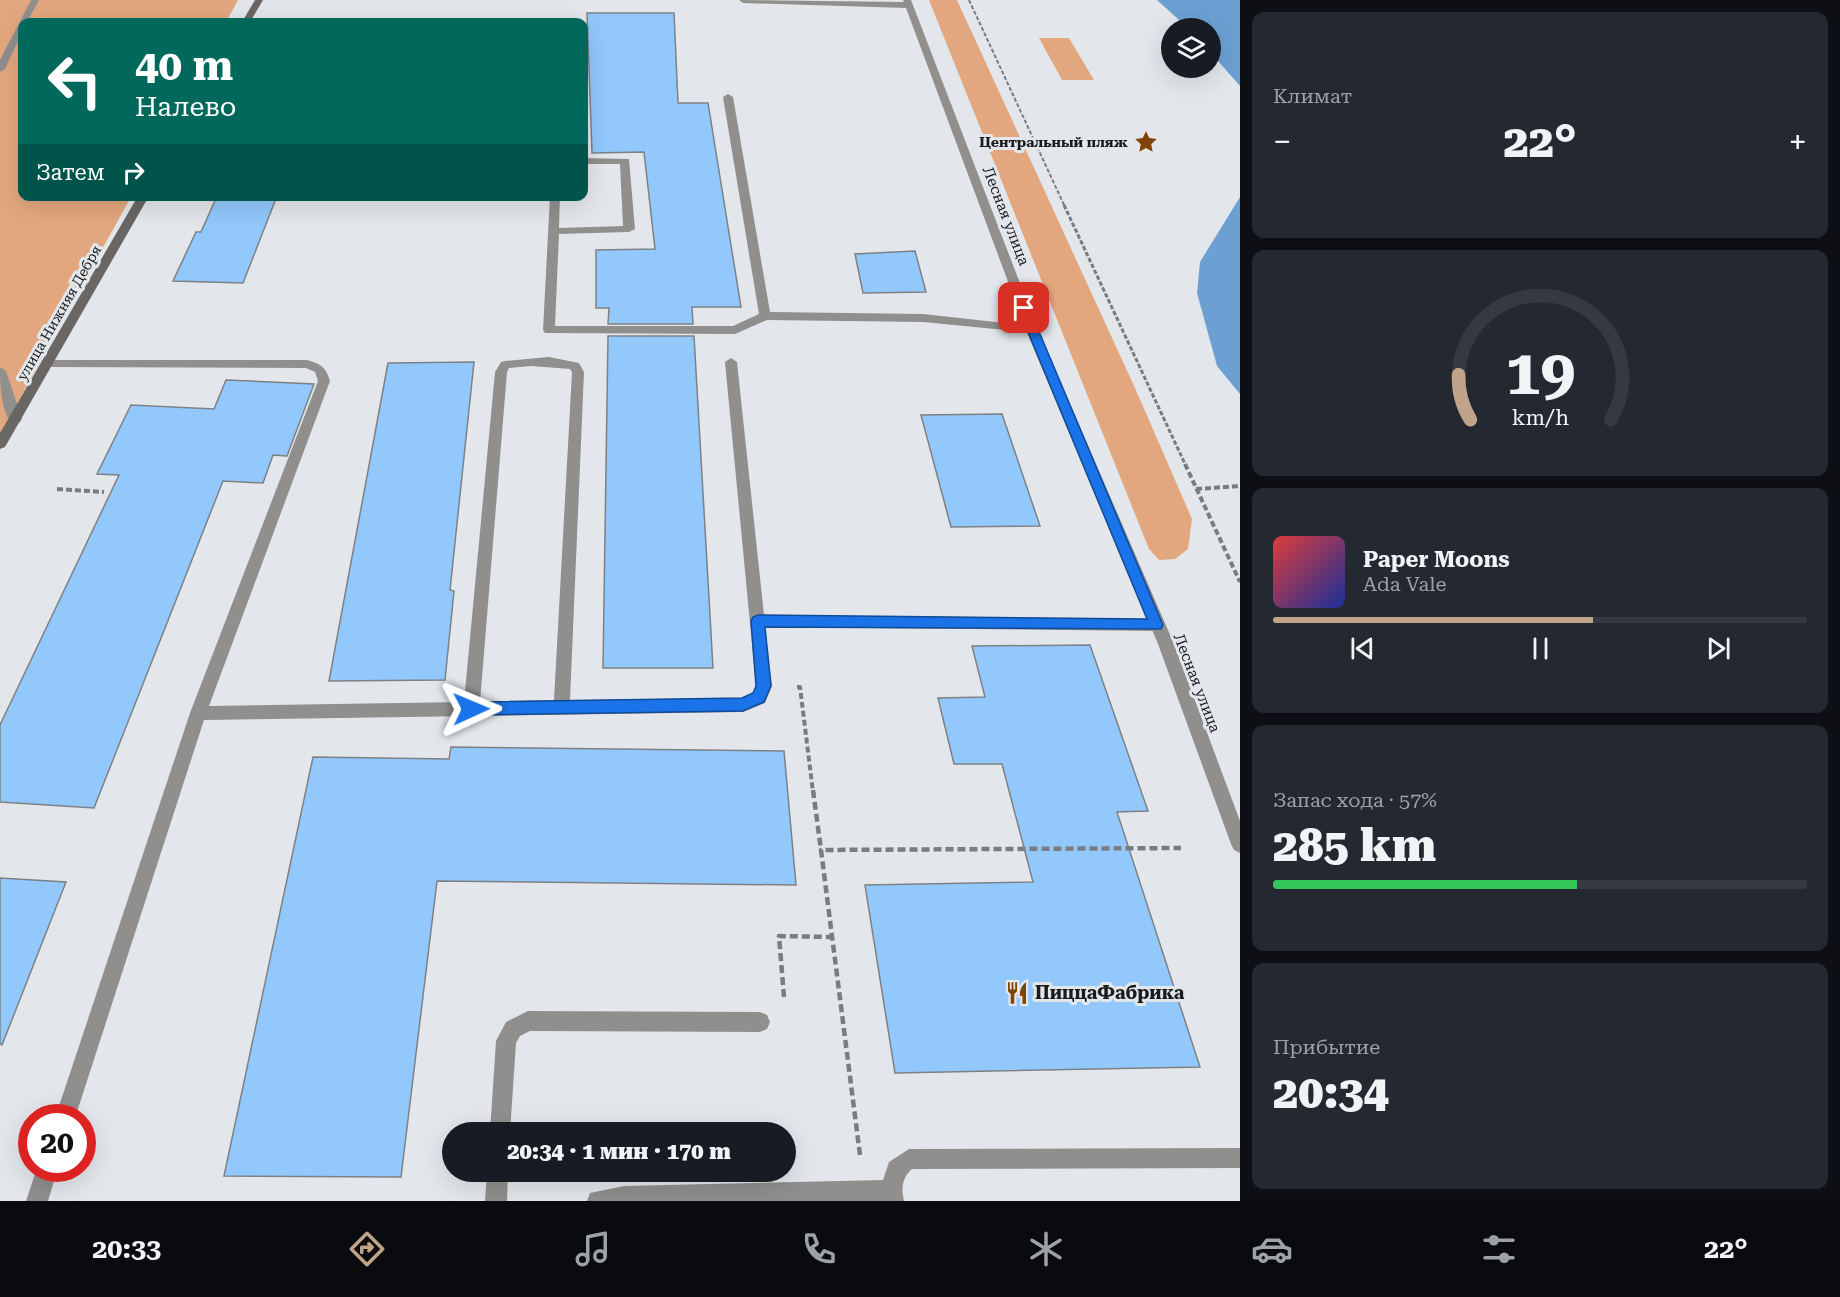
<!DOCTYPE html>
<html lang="ru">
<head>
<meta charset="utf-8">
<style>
	:root { --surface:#171b24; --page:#242831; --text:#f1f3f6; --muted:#9ea1a6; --line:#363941; --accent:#bfa48a }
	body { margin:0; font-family:"Roboto Serif",serif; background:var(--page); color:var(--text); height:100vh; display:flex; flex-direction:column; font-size:22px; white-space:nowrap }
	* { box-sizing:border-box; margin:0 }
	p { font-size:20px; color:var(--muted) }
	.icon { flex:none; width:33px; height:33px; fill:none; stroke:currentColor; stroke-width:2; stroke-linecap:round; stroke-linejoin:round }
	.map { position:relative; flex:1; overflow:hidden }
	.details { display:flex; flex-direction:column; gap:12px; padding:12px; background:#0d0f14; width:600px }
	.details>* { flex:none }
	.guide { position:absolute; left:18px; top:18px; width:570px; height:183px; border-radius:12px; box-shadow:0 6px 24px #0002; background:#00695c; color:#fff; overflow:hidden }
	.fabs { position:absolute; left:1161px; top:18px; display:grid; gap:12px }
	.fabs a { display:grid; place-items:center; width:60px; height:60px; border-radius:50%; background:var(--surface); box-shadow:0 6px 24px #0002; font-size:30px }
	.speed { position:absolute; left:18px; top:1104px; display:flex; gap:12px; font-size:30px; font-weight:700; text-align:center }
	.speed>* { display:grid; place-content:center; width:78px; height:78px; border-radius:50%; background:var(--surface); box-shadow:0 6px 24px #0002; line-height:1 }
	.speed .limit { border:9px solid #d22; background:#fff; color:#111 }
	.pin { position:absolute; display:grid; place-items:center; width:51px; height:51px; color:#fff; margin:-26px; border-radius:12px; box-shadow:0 3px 9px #0006 }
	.me { position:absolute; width:66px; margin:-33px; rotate:89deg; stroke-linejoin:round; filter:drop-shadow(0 0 4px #0008) }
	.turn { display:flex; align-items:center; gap:21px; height:126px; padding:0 18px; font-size:27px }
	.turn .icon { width:78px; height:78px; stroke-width:2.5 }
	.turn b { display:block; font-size:42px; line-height:51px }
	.then { display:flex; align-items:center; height:57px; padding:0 18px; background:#0003; gap:12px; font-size:22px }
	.big { font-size:45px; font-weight:800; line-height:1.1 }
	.details .tile { flex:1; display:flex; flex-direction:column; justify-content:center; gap:9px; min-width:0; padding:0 21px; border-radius:12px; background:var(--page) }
	.details .dial { align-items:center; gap:0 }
	.dial svg { height:156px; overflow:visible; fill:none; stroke:var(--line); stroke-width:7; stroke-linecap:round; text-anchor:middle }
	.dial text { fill:var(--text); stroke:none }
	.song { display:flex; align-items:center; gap:18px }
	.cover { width:72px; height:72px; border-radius:9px; background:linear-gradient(135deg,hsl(0 70% 55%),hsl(230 70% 35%)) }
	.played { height:6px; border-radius:3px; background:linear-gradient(90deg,var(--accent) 60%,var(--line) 60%) }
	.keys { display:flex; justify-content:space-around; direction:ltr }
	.heat { display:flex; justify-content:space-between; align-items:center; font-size:33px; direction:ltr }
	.charge { height:9px; border-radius:4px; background:linear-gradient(90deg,#34c759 57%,var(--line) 0) }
	.trip { position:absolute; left:442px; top:1122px; width:354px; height:60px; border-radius:30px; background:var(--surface); box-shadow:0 6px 24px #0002; font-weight:800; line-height:60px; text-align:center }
	.menu { display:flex; height:96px; justify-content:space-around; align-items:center; background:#090b0e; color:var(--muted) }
	.menu .icon { width:42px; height:42px }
	.menu .on { color:var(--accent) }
	.menu b { font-size:27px; color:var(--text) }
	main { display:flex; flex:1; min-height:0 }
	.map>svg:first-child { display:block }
	.green { fill:#e2a77f }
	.water { fill:#6ca0d3 }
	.building { fill:#92c8fc; stroke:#7d8185; stroke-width:1.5 }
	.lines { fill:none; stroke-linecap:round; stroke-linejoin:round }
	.path-far3 { stroke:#7a7c7f; stroke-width:2; stroke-dasharray:4 2; stroke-linecap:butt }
	.path-far2 { stroke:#7a7c7f; stroke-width:3; stroke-dasharray:4.5 2; stroke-linecap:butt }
	.path-far1 { stroke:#7a7c7f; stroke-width:4; stroke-dasharray:6 3; stroke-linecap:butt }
	.path { stroke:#7a7c7f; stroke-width:4.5; stroke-dasharray:8 4; stroke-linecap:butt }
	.service { fill:#918f8e; fill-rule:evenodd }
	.minor { fill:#918f8e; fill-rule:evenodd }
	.secondary { fill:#696664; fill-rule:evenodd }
	.route { fill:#1a73e8; stroke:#114b97; stroke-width:1.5 }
	.labels { text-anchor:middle; stroke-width:6; stroke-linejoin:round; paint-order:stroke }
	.far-poi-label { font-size:14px; font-weight:bold; fill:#1a1b1c; stroke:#e3e7eb; text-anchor:end }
	.far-street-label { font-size:14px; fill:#1a1b1c; stroke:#e3e7eb }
	.street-label { font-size:15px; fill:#1a1b1c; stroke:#e3e7eb }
	.near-poi-label { font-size:18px; font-weight:bold; fill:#1a1b1c; stroke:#e3e7eb; text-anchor:start }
</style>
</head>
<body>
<main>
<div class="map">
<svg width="1240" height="1201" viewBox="0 0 1240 1201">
	<rect width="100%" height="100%" fill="#e3e7eb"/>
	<!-- green -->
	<g class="green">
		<path d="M 0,0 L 238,0 L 226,22 L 22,22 L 22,196 L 131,197 L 0,434 Z"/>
		<path d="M 929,0 L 957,0 L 1135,388 L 1192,519 L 1188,549 L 1175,559 L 1159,560 L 1149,549 Z"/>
		<path d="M 1039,38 L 1069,38 L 1094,80 L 1062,80 Z"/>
	</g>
	<!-- water -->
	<g class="water">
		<path d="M 1157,0 L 1240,0 L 1240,86 L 1211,53 L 1210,28 L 1188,28 Z"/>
		<path d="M 1240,197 L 1240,394 L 1217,366 L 1197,293 L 1200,262 Z"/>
	</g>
	<!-- building -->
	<g class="building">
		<path d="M 587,13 L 674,13 L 678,103 L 708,103 L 741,307 L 692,307 L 693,324 L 608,324 L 609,308 L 596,308 L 596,250 L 655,249 L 644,152 L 592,153 Z"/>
		<path d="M 217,196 L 277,196 L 243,283 L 173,281 L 196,232 L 201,232 Z"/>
		<path d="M 915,251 L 926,292 L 863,293 L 855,254 Z"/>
		<path d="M 608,336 L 694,336 L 713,668 L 603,668 Z"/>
		<path d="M 474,362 L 450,590 L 454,591 L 445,680 L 329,681 L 388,363 Z"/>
		<path d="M 226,380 L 314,384 L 287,456 L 273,455 L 263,483 L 223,481 L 94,808 L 0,802 L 0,725 L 119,475 L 97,474 L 131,405 L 214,409 Z"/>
		<path d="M 1002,414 L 1040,526 L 951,527 L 921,415 Z"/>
		<path d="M 1090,645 L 1148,811 L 1117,812 L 1200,1067 L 895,1073 L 865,885 L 1033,882 L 1002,764 L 954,764 L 938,698 L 985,697 L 972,646 Z"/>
		<path d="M 451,747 L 784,751 L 796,885 L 437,881 L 401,1177 L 224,1176 L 313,757 L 449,759 Z"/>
		<path d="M 0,878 L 66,882 L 2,1045 L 0,1044 Z"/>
	</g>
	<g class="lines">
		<!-- path-far3 -->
		<path class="path-far3" d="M 969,0 L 1065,207"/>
		<!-- path-far2 -->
		<path class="path-far2" d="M 1064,205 L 1186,466"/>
		<!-- path-far1 -->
		<g class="path-far1">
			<path d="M 1185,464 L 1240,582"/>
			<path d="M 57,489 L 104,492"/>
			<path d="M 1196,489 L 1240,486"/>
			<path d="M 797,687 L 800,687 L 813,792"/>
		</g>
		<!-- path -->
		<g class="path">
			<path d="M 813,790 L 821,850"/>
			<path d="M 784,997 L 779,936 L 832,937"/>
			<path d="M 860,1155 L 821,850 L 1181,848"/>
		</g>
		<!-- service -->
		<g class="service">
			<path d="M 31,0 L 39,0 L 27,22 L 22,22 L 22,32 L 5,69 L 0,72 L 0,60 Z"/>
			<path d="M 728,94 L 733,97 L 770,312 L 923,314 L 1032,326 L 1038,330 L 1036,333 L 923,322 L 767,320 L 735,334 L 545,333 L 543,330 L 550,196 L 560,196 L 559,228 L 623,226 L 620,164 L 584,164 L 584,158 L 629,159 L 635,229 L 629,232 L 559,234 L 555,326 L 733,326 L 759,314 L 723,97 Z"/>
			<path d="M 549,357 L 579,363 L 584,372 L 570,700 L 742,698 L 753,693 L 756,686 L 725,362 L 731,358 L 737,362 L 764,615 L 1156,619 L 1161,620 L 1164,625 L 1161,630 L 1156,631 L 765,627 L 772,686 L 765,703 L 743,712 L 204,720 L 75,1118 L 55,1118 L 190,713 L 318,381 L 315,372 L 306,368 L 47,367 L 41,363 L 43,360 L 307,360 C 321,364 326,367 330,381 L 209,706 L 464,702 L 495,372 L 501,362 L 505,361 ZM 531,366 L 570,369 L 572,372 L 554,700 L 480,702 L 507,372 L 509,368 Z"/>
			<path d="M 0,367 L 6,371 L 22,419 L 20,422 L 15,424 C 0,418 0,380 0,367 Z"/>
			<path d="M 528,1011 L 760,1012 L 767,1015 L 770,1022 L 767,1029 L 760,1032 L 530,1031 L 520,1036 L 516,1043 L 510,1132 L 490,1132 L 496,1041 L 506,1022 Z"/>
			<path d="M 1240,1148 L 1240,1168 L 912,1169 C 902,1178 901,1188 904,1201 L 587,1201 L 590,1193 L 624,1186 L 883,1180 L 889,1162 L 909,1149 Z"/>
			<path d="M 37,1168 L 58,1168 L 48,1201 L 26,1201 Z"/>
			<path d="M 487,1172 L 508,1172 L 507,1201 L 485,1201 Z"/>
		</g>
		<!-- minor -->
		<path class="minor" d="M 739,0 L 904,2 L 903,0 L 911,0 L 1038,330 L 1174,644 L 1240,821 L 1240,853 L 1234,850 L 1231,844 L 1158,644 L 1026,330 L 906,8 L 743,3 Z"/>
		<!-- secondary -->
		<g class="secondary">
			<path d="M 255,0 L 263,0 L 250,22 L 242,22 Z"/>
			<path d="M 138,196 L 149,196 L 5,447 L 0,449 L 0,433 Z"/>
		</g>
	</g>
	<!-- route -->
	<path class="route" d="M 1024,305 L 1029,308 L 1163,625 L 1161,629 L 765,627 L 771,686 L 764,702 L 743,711 L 471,715 L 465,714 L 463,709 L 465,704 L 471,702 L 742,698 L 753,693 L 756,686 L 751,621 L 753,617 L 758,615 L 1147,619 L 1018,308 Z"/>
	<!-- icons -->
	<defs>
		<g id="sight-bare" transform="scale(1.8)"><path d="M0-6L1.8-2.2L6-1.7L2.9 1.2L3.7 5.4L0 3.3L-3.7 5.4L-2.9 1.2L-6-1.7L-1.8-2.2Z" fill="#824307" stroke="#e3e7eb" stroke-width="2.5" paint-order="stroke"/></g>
		<g id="restaurant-bare" transform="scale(1.8)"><path d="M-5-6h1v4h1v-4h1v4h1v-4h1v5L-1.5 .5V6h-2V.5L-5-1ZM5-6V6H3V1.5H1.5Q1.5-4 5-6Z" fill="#824307" stroke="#e3e7eb" stroke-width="2.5" paint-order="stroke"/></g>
	</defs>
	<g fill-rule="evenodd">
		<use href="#sight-bare" x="1146" y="142"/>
		<use href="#restaurant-bare" x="1017" y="993"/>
	</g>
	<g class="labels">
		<!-- far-poi labels -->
		<g class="far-poi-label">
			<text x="1128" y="147">Центральный пляж</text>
		</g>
		<!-- far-street labels -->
		<g class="far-street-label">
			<text transform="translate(59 313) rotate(-60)" y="5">улица Нижняя Дебря</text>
		</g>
		<!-- street labels -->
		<g class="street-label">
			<text transform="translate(1006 216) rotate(69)" y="5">Лесная улица</text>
			<text transform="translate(1197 683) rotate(69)" y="5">Лесная улица</text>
		</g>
		<!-- near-poi labels -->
		<g class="near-poi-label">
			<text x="1035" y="999">ПиццаФабрика</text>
		</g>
	</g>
</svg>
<div class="fabs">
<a><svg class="icon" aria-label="layers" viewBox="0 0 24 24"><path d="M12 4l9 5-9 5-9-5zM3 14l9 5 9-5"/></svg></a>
</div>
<div class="speed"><div class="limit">20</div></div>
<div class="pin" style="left:1024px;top:308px;background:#d93025"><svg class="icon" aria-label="arrive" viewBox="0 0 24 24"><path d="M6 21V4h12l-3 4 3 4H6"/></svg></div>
<svg class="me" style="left:471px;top:709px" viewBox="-20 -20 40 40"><path d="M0-17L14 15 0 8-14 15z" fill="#1a73e8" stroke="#fff" stroke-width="4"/></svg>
<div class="trip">20:34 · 1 мин · 170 m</div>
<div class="guide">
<div class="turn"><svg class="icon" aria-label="left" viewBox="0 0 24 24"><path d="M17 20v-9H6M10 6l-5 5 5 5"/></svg><div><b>40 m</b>Налево</div></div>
<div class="then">Затем<svg class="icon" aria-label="right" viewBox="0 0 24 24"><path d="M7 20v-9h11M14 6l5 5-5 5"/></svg></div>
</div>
</div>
<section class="details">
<div class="tile"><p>Климат</p>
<div class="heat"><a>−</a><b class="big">22°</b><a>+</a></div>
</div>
<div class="tile dial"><svg viewBox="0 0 100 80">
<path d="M14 69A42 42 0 1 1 86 69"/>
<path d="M14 69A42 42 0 0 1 8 46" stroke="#bfa48a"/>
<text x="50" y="56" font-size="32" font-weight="700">19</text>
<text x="50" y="72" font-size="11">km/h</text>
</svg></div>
<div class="tile">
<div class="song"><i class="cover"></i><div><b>Paper Moons</b><p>Ada Vale</p></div></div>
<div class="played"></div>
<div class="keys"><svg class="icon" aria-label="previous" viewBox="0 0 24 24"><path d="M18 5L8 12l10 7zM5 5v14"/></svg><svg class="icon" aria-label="pause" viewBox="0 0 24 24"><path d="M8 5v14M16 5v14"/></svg><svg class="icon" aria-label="next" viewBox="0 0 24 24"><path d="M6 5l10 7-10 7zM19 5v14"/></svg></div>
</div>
<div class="tile"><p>Запас хода · 57%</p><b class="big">285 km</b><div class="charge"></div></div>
<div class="tile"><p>Прибытие</p><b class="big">20:34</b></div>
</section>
</main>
<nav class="menu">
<b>20:33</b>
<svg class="icon on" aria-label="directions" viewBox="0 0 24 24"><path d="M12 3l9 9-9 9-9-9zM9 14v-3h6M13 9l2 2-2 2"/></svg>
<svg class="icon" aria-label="music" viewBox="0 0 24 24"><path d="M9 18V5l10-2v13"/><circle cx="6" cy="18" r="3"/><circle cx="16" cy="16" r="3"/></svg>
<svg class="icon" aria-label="phone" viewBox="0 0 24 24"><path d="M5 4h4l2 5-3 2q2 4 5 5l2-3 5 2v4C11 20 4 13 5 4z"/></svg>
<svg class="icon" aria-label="climate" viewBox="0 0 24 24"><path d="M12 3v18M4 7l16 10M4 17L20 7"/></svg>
<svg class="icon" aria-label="car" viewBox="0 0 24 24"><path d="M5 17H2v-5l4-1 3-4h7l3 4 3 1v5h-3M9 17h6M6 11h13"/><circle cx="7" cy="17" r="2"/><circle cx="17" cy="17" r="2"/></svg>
<svg class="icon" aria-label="filters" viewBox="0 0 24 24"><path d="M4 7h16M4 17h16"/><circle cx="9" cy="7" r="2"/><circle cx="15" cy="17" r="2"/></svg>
<b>22°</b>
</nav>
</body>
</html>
